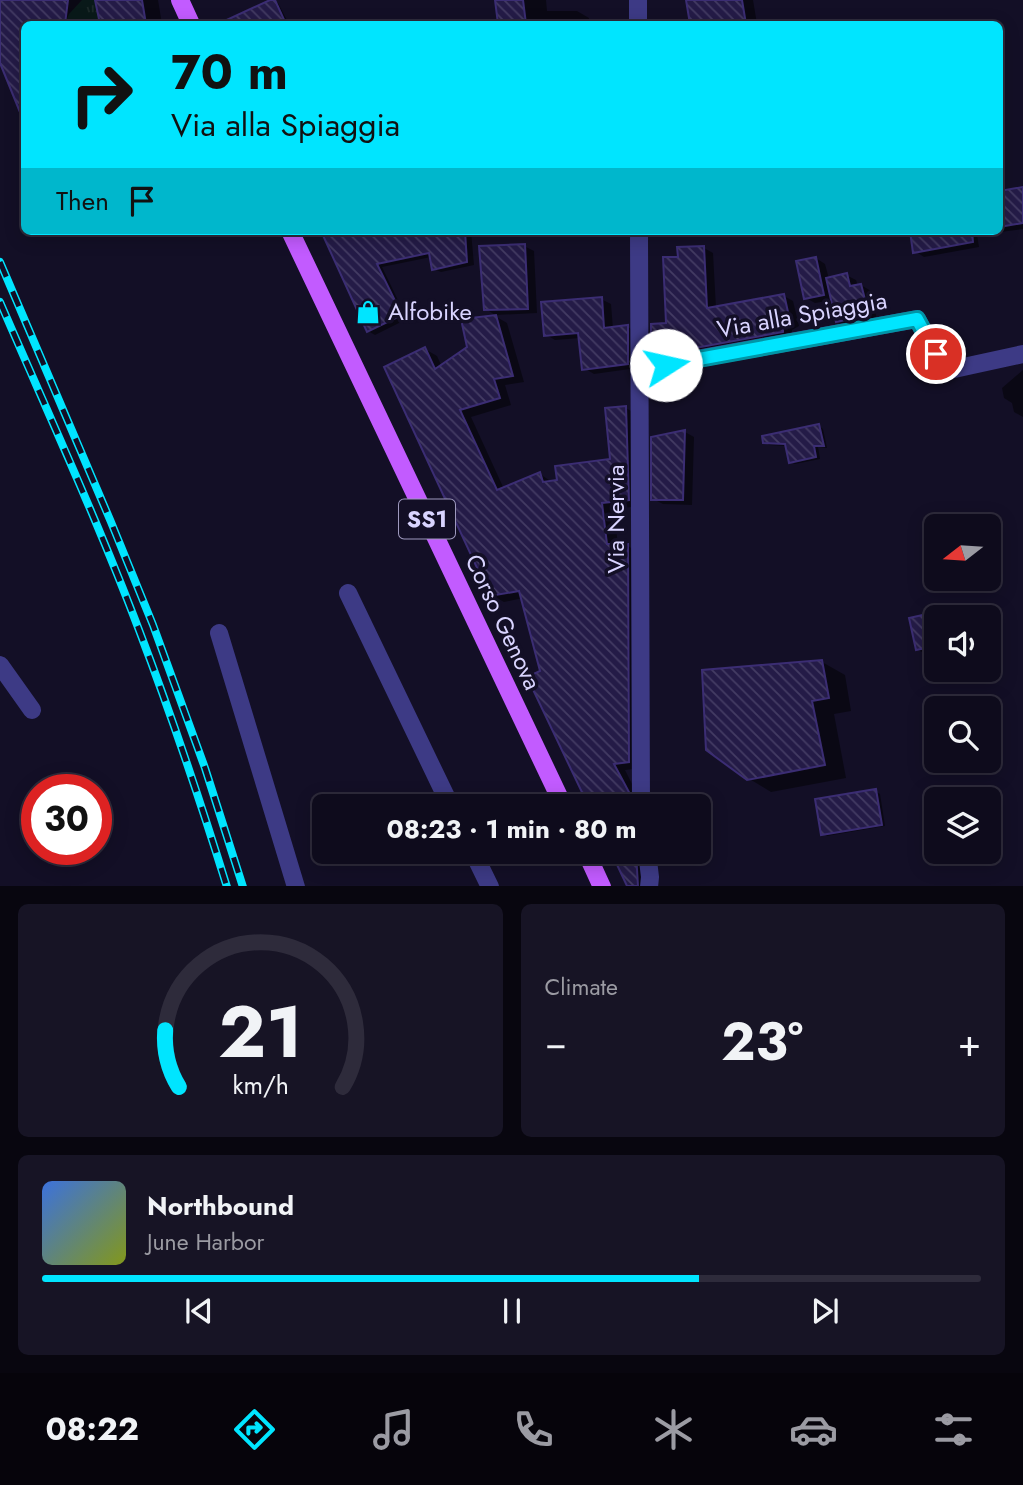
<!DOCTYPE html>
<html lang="en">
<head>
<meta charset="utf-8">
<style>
	:root { --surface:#0e0b1c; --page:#171425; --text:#f1f3f6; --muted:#9b9ba3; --line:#2e2b3b; --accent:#00e5ff }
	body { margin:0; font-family:Jost,sans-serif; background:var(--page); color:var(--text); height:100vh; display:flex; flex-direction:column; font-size:26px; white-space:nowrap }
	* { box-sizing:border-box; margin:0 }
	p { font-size:23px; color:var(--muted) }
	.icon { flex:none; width:38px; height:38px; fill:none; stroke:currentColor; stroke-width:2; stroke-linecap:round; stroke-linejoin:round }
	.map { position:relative; height:886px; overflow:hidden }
	.panel { display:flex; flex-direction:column; gap:18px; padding:18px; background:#08060f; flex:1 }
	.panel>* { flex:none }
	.hud { position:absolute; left:21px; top:21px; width:982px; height:214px; border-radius:10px; box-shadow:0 4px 18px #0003,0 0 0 2px var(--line); background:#00e5ff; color:#111; overflow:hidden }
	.needle { width:46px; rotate:253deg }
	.fabs { position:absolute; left:924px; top:514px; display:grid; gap:14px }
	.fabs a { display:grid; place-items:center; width:77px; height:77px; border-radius:10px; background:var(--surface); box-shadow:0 4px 18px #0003,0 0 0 2px var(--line); font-size:35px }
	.speed { position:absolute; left:21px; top:774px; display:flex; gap:14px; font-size:35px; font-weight:700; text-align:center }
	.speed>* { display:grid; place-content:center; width:91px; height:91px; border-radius:50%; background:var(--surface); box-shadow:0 4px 18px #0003,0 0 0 2px var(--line); line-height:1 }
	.speed .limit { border:10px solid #d22; background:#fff; color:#111 }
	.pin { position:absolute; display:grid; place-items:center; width:60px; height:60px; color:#fff; margin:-30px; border:4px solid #fff; border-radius:50%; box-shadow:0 2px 7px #0007 }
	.me { position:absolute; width:77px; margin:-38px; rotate:80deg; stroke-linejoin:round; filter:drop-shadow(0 0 5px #0008) }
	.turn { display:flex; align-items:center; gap:24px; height:147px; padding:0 35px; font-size:32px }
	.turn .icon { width:91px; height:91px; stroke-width:2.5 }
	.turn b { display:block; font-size:49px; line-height:60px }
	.then { display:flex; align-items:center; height:66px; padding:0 35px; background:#0003; gap:14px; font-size:26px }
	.big { font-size:52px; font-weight:700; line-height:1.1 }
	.panel .tile { flex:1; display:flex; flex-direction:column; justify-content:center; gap:10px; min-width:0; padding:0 24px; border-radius:10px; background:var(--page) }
	.panel .dial { align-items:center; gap:0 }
	.dial svg { height:182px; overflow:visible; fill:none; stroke:var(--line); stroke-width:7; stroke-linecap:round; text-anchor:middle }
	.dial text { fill:var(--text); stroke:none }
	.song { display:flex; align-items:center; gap:21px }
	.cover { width:84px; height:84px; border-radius:10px; background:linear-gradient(135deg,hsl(220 70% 55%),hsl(70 70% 35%)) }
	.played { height:7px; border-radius:4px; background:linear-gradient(90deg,var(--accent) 70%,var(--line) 70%) }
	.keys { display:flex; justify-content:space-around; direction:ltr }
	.heat { display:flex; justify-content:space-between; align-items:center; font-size:38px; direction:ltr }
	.panel .tiles { flex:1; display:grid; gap:18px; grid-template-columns:1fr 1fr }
	.tile:last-child { grid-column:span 2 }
	.trip { position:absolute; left:312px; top:794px; width:399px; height:70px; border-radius:10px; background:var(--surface); box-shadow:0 4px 18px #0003,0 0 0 2px var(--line); font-weight:700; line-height:70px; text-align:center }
	.tab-bar { display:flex; height:112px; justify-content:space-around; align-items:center; background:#06040b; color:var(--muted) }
	.tab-bar .icon { width:49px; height:49px }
	.tab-bar .active { color:var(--accent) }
	.tab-bar b { font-size:32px; color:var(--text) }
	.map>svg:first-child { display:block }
	.grass { fill:url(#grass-tufts) }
	.shadow { fill:#0007 }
	.building { fill:url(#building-back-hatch); stroke:#3b2d73; stroke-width:2 }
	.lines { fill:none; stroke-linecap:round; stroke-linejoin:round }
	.street { stroke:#3d3a85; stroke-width:18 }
	.primary { stroke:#c25bff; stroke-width:18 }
	.rail-casing { stroke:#00e5ff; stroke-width:8 }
	.rail { stroke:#130f26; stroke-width:5; stroke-dasharray:16; stroke-linecap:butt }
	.route-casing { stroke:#0095a6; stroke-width:18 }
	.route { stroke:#00e5ff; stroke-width:12 }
	.labels { text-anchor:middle; stroke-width:7; stroke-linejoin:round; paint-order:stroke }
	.shield { fill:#130f26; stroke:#9e99be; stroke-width:2 }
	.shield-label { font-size:23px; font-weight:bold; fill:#d9d4ff }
	.poi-label { font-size:24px; fill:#d9d4ff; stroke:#130f26; text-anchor:start }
	.street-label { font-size:24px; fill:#d9d4ff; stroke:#130f26 }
</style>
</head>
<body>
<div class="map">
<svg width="1023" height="887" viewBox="0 0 1023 887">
	<defs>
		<pattern id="grass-tufts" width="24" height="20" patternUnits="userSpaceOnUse" patternTransform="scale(1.75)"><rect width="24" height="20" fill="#12302f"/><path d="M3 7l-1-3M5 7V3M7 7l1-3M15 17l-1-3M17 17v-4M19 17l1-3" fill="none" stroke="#344d4e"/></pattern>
		<pattern id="building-back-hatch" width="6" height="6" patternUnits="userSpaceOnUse" patternTransform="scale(1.75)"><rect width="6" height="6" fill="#241b47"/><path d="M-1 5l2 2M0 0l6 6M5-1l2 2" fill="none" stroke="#433b63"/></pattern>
	</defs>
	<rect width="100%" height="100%" fill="#130f26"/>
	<!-- grass -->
	<path class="grass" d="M 82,0 L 95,0 L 100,24 L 65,24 L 69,14 Z"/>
	<!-- shadow -->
	<g class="shadow">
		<path d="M 2,0 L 158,0 L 162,24 L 24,24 L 24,102 L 19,97 L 0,58 Z"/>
		<path d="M 274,0 L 278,3 L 289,24 L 223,24 Z"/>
		<path d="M 497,0 L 546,0 L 547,11 L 577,11 L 589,18 L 589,24 L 499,24 Z"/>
		<path d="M 688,0 L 753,0 L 757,24 L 692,24 Z"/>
		<path d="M 1023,189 L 1023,229 L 977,235 L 979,247 L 924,257 L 915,251 L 912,231 L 999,231 L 999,192 Z"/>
		<path d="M 323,231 L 471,231 L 474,265 L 441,272 L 434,269 L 431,257 L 382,267 L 407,319 L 375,335 L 368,331 Z"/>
		<path d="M 524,246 L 534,251 L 537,313 L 495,315 L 486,309 Z"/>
		<path d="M 704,248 L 713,253 L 716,308 L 784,296 L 793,301 L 799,326 L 792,330 L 792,336 L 662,360 L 653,355 L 668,325 L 679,258 Z"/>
		<path d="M 816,258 L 825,264 L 829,279 L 846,275 L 856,280 L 858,286 L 861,285 L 871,291 L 877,320 L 848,326 L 838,321 L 833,300 L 815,303 L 806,298 Z"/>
		<path d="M 601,299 L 611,304 L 613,329 L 628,327 L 637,333 L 637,368 L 594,374 L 584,368 L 580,338 L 555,340 L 545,334 Z"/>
		<path d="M 495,316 L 507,323 L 524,382 L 505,385 L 511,405 L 471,417 L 504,489 L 540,474 L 552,482 L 612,461 L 626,408 L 638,415 L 640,506 L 614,509 L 618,546 L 628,546 L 639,553 L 641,768 L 625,770 L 641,802 L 641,807 L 591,807 L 542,672 L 523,598 L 504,602 L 491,595 L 425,349 L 437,356 L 442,367 L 469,348 Z"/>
		<path d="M 1023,370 L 1023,417 L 1014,412 L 1012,403 L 1004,398 L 1002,388 Z"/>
		<path d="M 819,426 L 823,429 L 827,448 L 818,447 L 820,459 L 795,464 L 791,462 L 787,446 L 769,445 L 765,442 Z"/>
		<path d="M 685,432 L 694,437 L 692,505 L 663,504 L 653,499 Z"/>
		<path d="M 948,605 L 957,610 L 959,618 L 936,618 L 936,653 L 928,655 L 918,650 L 911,619 L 931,615 L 930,609 Z"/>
		<path d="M 822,662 L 845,675 L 851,711 L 834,714 L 846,778 L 771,792 L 748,778 Z"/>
		<path d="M 875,791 L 880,794 L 885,826 L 827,836 L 823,834 Z"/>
		<path d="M 613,852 L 648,852 L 649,887 L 629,887 Z"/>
	</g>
	<!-- building -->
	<g class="building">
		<path d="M 0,0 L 68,0 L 65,24 L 24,24 L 24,122 L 0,63 Z"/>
		<path d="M 95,0 L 142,0 L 146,24 L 100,24 Z"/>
		<path d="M 270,0 L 275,0 L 286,24 L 218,24 Z"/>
		<path d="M 495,0 L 523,0 L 526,24 L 498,24 Z"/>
		<path d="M 686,0 L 742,0 L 746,24 L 690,24 Z"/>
		<path d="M 1023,187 L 1023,223 L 999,227 L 999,191 Z"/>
		<path d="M 321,231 L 465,231 L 467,262 L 432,270 L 429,253 L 377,264 L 402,315 L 367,332 Z"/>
		<path d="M 910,231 L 972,231 L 973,242 L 913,253 Z"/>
		<path d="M 525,244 L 528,309 L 484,310 L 479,246 Z"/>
		<path d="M 704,246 L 707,308 L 784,294 L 790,321 L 783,325 L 783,332 L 651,356 L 651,324 L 666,323 L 663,257 L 678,257 L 677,247 Z"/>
		<path d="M 816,257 L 824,295 L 804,299 L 796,261 Z"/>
		<path d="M 847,273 L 850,286 L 861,284 L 869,315 L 836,322 L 826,278 Z"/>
		<path d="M 602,297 L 604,328 L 628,325 L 628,364 L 582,370 L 578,333 L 544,336 L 541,302 Z"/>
		<path d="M 496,315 L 513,376 L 494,379 L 500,398 L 460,410 L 497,490 L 540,472 L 543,482 L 557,480 L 555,466 L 610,459 L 605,408 L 626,406 L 629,500 L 602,503 L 607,544 L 628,544 L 629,762 L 614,764 L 630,794 L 630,807 L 589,807 L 527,677 L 540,671 L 519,591 L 490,596 L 384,367 L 425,347 L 435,369 L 467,347 L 461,319 Z"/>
		<path d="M 819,424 L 824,446 L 814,446 L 816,457 L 789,463 L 785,444 L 763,443 L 762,436 Z"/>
		<path d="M 685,430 L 683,500 L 651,500 L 651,437 Z"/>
		<path d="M 936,612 L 936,646 L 916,650 L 909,618 Z"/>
		<path d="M 822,660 L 829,698 L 812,701 L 825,765 L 747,780 L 706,750 L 702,670 Z"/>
		<path d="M 876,789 L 882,825 L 821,835 L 815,799 Z"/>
		<path d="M 611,852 L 636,852 L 638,886 L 627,886 Z"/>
	</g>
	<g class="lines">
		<!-- street -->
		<g class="street">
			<path d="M 638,0 L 638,24"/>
			<path d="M 639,231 L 641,807"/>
			<path d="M 641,369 L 917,319 L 945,371 L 1023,354"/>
			<path d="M 348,593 L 451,807"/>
			<path d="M 219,633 L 296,887"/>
			<path d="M 0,665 L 32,710"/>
			<path d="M 473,852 L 490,887"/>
			<path d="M 647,852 L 650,877 L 649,887"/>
		</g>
		<!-- primary -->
		<g class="primary">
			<path d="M 180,0 L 191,24"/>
			<path d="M 290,231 L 564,807"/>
			<path d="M 586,852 L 602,887"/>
		</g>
		<!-- rail casing -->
		<g class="rail-casing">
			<g id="rail">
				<path d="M 0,262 L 111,522 L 153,625 L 205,768 L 243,887"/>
				<path d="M 0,302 C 47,411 97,519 139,630 C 171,714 200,800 227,887"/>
			</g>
		</g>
		<!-- rail -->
		<use href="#rail" class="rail"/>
	</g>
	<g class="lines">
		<!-- route casing -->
		<g class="route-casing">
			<path id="route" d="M 666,365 L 917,319 L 936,354"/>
		</g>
		<!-- route -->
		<use href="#route" class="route"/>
	</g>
	<!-- icons -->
	<defs>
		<g id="shop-bare" transform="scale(1.89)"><path d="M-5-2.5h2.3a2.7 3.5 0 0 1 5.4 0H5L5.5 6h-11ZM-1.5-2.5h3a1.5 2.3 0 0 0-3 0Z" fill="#00e5ff" stroke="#130f26" stroke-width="2.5" paint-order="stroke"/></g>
	</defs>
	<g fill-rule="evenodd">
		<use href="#shop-bare" x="368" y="312"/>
	</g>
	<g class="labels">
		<!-- shield labels -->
		<rect class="shield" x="399" y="499.5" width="56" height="39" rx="5"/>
		<g class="shield-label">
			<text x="427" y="527">SS1</text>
		</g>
		<!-- poi labels -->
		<g class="poi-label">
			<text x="388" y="320">Alfobike</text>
		</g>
		<!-- street labels -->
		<g class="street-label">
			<text transform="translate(802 315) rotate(-10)" y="8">Via alla Spiaggia</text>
			<text transform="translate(616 519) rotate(-90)" y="8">Via Nervia</text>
			<text transform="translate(503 622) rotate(65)" y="8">Corso Genova</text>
		</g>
	</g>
</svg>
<div class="fabs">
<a><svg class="needle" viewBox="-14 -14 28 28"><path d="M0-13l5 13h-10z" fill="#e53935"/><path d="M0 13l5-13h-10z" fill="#9b9ba3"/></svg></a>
<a><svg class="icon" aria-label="sound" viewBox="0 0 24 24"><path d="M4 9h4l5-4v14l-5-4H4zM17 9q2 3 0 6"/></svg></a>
<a><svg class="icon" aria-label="search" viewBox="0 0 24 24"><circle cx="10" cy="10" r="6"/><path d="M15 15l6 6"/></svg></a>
<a><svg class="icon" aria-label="layers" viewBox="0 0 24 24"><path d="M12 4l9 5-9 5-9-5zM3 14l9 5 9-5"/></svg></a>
</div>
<div class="speed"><div class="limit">30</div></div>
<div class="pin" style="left:936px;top:354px;background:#d93025"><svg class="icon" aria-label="arrive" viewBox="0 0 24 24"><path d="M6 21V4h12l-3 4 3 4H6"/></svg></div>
<svg class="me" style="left:666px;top:365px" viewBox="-20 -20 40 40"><circle r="19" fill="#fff"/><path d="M0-13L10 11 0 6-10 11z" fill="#00e5ff"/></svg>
<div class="trip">08:23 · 1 min · 80 m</div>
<div class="hud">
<div class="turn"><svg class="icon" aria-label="right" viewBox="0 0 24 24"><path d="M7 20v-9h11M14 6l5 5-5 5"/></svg><div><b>70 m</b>Via alla Spiaggia</div></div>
<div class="then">Then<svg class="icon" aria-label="arrive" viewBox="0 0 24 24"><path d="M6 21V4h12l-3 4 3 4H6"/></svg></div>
</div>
</div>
<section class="panel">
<div class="tiles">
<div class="tile dial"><svg viewBox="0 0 100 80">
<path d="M14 69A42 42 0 1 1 86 69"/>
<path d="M14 69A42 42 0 0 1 8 44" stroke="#00e5ff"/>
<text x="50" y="56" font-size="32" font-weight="700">21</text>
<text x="50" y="72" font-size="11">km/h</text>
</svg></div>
<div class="tile"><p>Climate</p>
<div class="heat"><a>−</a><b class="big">23°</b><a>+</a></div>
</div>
<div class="tile">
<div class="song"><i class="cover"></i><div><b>Northbound</b><p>June Harbor</p></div></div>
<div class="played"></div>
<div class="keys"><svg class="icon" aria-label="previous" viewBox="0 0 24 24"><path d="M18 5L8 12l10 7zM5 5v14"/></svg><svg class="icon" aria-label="pause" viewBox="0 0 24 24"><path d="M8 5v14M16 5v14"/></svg><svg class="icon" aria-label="next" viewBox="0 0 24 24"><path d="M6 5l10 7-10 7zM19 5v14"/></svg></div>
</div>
</div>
</section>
<nav class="tab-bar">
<b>08:22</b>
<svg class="icon active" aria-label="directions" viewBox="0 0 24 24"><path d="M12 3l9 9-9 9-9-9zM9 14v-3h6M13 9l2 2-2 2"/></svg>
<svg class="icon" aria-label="music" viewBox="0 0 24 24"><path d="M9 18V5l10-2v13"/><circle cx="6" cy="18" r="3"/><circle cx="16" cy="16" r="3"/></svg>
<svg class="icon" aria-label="phone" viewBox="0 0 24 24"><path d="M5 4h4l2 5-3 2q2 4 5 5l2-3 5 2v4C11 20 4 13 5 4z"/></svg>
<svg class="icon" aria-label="climate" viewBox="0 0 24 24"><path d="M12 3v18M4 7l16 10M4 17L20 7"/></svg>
<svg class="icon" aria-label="car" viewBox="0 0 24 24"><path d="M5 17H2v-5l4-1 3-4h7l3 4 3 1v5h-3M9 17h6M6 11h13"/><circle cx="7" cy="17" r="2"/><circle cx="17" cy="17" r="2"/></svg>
<svg class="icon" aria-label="filters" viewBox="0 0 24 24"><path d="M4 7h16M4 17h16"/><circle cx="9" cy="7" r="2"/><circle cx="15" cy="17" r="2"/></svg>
</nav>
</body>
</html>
